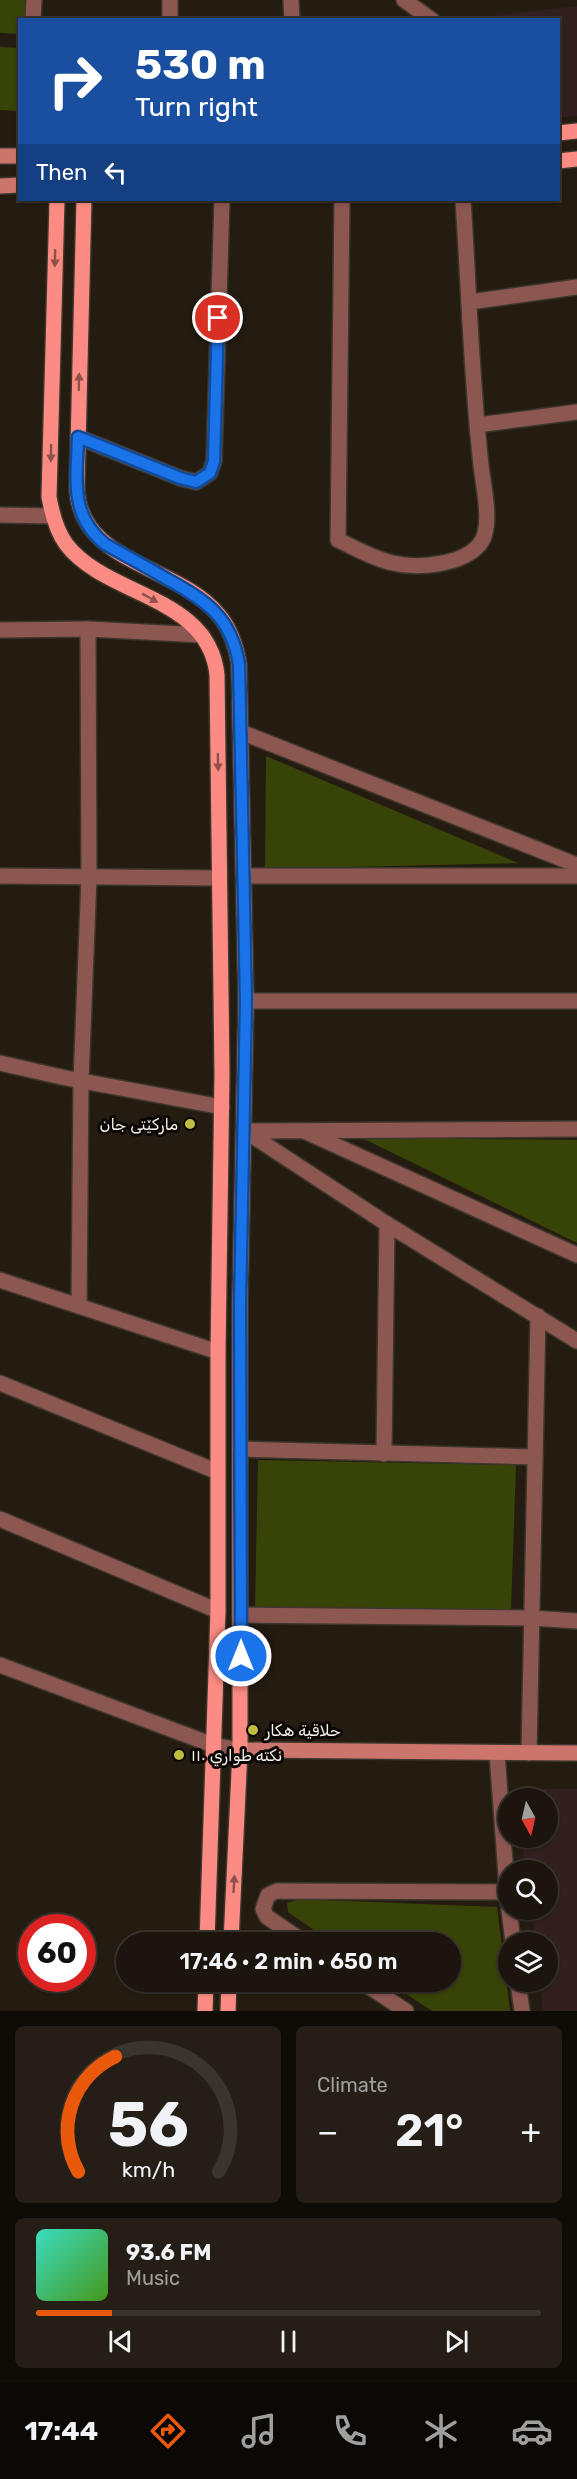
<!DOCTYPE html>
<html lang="en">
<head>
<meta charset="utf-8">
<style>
	:root { --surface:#1b150d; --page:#241e16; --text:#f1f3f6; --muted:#a09f9d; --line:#39342e; --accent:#ea580c }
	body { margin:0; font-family:Rubik,"Noto Sans Arabic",sans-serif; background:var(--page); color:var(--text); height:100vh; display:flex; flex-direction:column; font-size:22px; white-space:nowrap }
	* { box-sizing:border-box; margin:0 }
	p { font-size:20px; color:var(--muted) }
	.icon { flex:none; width:33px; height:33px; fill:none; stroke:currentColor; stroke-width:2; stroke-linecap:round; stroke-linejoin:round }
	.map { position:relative; height:2011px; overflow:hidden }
	.side { display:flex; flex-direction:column; gap:15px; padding:15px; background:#0f0c07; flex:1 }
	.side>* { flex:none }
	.banner { position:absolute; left:18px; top:18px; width:542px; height:183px; border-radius:0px; box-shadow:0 2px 4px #0004,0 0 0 2px var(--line); background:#1a4fa0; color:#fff; overflow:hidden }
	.needle { width:39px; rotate:172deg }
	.fabs { position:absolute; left:498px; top:1788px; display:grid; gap:12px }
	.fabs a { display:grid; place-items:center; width:60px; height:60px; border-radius:50%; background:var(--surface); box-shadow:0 2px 4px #0004,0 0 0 2px var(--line); font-size:30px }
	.speed { position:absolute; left:18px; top:1914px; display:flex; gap:12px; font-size:30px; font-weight:700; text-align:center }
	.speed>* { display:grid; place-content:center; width:78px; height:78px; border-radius:50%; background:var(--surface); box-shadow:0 2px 4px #0004,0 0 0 2px var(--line); line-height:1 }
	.speed .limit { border:9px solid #d22; background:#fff; color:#111 }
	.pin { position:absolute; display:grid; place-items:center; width:51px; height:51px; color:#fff; margin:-26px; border:3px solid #fff; border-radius:50%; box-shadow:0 2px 6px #0007 }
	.me { position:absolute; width:66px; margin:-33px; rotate:0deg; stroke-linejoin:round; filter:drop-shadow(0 0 4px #0008) }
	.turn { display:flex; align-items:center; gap:21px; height:126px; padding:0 18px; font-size:27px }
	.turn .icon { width:78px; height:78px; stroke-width:2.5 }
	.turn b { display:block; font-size:42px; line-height:51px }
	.then { display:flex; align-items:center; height:57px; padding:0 18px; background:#0003; gap:12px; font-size:22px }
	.big { font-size:45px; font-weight:600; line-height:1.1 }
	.side .card { flex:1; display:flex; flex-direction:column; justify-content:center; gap:9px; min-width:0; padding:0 21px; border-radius:9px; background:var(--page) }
	.side .dial { align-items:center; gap:0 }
	.dial svg { height:156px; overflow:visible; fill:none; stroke:var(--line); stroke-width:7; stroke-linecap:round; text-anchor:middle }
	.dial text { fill:var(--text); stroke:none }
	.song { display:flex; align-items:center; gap:18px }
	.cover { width:72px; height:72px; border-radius:9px; background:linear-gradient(135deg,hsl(170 70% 55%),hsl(100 70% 35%)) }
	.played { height:6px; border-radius:3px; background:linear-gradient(90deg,var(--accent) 15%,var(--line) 15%) }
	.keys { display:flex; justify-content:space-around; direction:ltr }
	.heat { display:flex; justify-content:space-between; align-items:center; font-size:33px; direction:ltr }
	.side .tiles { flex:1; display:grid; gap:15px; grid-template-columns:1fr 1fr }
	.card:last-child { grid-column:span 2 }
	.trip { position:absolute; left:116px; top:1932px; width:345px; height:60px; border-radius:30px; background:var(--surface); box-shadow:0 2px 4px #0004,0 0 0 2px var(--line); font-weight:600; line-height:60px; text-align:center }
	.tab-bar { display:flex; height:96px; justify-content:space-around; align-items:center; background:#0b0805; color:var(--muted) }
	.tab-bar .icon { width:42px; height:42px }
	.tab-bar .active { color:var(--accent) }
	.tab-bar b { font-size:27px; color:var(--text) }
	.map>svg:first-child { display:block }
	.education { fill:#321f1f }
	.green { fill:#384307 }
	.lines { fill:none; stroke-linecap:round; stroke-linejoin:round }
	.minor-casing { stroke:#3d362b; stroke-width:18 }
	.secondary-casing { stroke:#3d362b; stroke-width:18 }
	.primary-casing { stroke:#3d362b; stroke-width:18 }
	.minor { stroke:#8c5651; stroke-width:15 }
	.secondary { stroke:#cb756d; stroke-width:15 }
	.primary { stroke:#fc8c83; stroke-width:15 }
	.oneway { fill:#90504a }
	.route-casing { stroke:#114b97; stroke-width:15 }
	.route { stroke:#1a73e8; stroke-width:10 }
	.poi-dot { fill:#c0be41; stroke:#0b0704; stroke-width:2 }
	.labels { text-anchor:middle; stroke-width:6; stroke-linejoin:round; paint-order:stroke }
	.poi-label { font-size:16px; fill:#f7f1e9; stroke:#0b0704; text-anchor:start }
</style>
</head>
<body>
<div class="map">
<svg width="577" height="2011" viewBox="0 0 577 2011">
	<rect width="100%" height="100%" fill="#241c11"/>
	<!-- education -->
	<g class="education">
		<path d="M 577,6 L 577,116 L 558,118 L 558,20 L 466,19 Z"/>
		<path d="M 514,1789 L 577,1789 L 577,2011 L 543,2011 L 540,1982 L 548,1982 L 548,1942 L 536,1942 L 531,1910 L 548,1910 L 548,1870 L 526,1870 L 521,1838 L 548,1838 L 548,1798 L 515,1798 Z"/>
	</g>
	<!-- green -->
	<g class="green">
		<path d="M 0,0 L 30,0 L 29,19 L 20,20 L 19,34 L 0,33 Z"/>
		<path d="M 0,47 L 19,48 L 18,111 L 0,110 Z"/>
		<path d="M 266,756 L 518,863 L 265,869 Z"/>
		<path d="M 362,1138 L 577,1140 L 577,1243 Z"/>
		<path d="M 258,1460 L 516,1465 L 511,1611 L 255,1608 Z"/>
		<path d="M 298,1899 L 497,1907 L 510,2011 L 432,2011 L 388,1982 L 450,1982 L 450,1942 L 331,1942 L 288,1912 L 287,1903 Z"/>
	</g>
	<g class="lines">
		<!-- minor casing -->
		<g class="minor-casing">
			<g id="minor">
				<path d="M 170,0 L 170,20"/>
				<path d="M 291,0 L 292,20"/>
				<path d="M 404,0 L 432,20"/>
				<path d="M 33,20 L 34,0"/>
				<path d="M 342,200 L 338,540 C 355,548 374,559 393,563 C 417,569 462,565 479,545 C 494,529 483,485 481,465 C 471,377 469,288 463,200"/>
				<path d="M 469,302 L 577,287"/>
				<path d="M 477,425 L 577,412"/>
				<path d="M 78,437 L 180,478 L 196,482 L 210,473 L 214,461 L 222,200"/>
				<path d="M 0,515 L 53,516"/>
				<path d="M 0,630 L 88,629 L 202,635"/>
				<path d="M 241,732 L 577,865"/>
				<path d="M 0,876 L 219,878"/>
				<path d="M 244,876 L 577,876"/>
				<path d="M 246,1001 L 577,1001"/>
				<path d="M 0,1063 L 66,1078 L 222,1107"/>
				<path d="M 245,1131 L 387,1224 L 577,1341"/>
				<path d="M 245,1131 L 577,1129"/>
				<path d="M 304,1131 L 577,1255"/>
				<path d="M 0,1280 L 218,1352"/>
				<path d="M 79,1306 L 81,1081 L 89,877 L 88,629"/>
				<path d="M 0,1383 L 218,1472"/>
				<path d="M 240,1449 L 534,1457"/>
				<path d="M 384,1454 L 387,1224"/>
				<path d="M 0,1519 L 218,1611"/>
				<path d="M 241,1615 L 532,1618 L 577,1621"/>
				<path d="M 0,1665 L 213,1745 L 240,1750"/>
				<path d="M 497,1753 L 508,1903"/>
				<path d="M 529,1753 L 538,1316"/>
				<path d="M 509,1910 L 513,1942"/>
				<path d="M 304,1942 L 267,1917 L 263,1909 L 268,1895 L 277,1891 L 507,1892"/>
				<path d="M 362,1982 L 406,2011"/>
				<path d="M 518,1982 L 522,2011"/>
			</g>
		</g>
		<!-- secondary casing -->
		<g class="secondary-casing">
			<g id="secondary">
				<path d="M 0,156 L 20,156"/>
				<path d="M 0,186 L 20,185"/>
				<path d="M 240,1750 L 577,1753"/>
			</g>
		</g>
		<!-- primary casing -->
		<g class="primary-casing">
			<g id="primary">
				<path d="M 558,133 L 577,131"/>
				<path d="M 558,161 L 577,159"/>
				<path d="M 57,200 L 49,497 C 52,514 56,530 66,544 C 106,597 209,595 217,675 L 222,1074 L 218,1352 L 218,1611 L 207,1942"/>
				<path d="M 84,200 L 77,487 C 78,563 177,565 218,614 C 231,629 236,646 239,664 L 246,1001 L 240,1303 L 240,1750 L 231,1942"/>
				<path d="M 205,2011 L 206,1982"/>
				<path d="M 228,2011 L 229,1982"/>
			</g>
		</g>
		<!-- minor -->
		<use href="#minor" class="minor"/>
		<!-- secondary -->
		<use href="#secondary" class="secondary"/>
		<!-- primary -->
		<use href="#primary" class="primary"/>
	</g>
	<!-- one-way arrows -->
	<defs><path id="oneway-solid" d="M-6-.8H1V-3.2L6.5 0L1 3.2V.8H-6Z" transform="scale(1.5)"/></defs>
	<g class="oneway">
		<use href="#oneway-solid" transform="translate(55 258) rotate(91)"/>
		<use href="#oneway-solid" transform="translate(79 382) rotate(-89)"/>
		<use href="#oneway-solid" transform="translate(51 453) rotate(91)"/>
		<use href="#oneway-solid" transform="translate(150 598) rotate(29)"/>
		<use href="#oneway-solid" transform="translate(218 762) rotate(89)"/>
		<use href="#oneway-solid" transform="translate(234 1884) rotate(-87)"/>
	</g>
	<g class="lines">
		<!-- route casing -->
		<g class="route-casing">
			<path id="route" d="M 218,318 L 214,461 L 210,473 L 196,482 L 180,478 L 78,437 C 77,479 69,515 105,544 C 126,556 147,567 167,579 C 207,601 231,617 239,664 L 246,1001 L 240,1304 L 241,1656"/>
		</g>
		<!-- route -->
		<use href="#route" class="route"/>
	</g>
	<!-- markers -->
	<g class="poi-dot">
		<circle cx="190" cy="1124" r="6"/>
		<circle cx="253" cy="1730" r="6"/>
		<circle cx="179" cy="1755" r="6"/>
	</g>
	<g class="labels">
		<!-- poi labels -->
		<g class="poi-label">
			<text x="178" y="1130" text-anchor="end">مارکێتی جان</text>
			<text x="265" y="1736">حلاقية هكار</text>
			<text x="191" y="1761">نكته طواري ١١٠</text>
		</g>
	</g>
</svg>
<div class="fabs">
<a><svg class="needle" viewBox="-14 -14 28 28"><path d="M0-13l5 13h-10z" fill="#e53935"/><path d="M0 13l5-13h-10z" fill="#a09f9d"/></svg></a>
<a><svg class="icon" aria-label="search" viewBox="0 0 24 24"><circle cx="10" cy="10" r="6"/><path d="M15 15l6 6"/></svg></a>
<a><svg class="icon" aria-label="layers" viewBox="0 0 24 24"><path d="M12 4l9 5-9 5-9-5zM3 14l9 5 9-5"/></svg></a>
</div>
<div class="speed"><div class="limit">60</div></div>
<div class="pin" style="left:218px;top:318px;background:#d93025"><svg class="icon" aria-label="arrive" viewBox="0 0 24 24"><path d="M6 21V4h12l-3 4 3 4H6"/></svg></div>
<svg class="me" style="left:241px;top:1656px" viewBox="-20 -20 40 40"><circle r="17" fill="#1a73e8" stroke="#fff" stroke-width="3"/><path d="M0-11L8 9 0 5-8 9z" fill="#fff"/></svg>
<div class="trip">17:46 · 2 min · 650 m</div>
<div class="banner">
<div class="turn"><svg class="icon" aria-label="right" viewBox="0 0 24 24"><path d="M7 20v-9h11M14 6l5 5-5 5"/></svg><div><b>530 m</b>Turn right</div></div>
<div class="then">Then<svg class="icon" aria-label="left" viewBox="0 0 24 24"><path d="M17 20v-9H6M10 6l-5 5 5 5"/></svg></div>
</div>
</div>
<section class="side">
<div class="tiles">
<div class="card dial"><svg viewBox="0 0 100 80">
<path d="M14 69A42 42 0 1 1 86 69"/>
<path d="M14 69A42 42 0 0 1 33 10" stroke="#ea580c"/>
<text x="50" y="56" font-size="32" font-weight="700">56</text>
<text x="50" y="72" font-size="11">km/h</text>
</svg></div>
<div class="card"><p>Climate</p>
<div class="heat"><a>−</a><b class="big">21°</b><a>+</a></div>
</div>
<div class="card">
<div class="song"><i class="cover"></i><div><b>93.6 FM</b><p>Music</p></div></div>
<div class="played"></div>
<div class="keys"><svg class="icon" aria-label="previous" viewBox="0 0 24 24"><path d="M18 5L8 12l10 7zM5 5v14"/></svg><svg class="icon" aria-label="pause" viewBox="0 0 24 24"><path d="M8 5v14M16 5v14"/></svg><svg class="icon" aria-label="next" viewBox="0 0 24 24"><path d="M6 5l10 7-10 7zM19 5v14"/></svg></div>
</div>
</div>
</section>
<nav class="tab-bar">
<b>17:44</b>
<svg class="icon active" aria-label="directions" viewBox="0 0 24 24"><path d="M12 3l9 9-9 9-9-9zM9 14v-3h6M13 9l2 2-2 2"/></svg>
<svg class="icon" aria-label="music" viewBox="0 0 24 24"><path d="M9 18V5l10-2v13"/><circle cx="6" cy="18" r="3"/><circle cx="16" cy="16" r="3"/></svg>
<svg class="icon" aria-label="phone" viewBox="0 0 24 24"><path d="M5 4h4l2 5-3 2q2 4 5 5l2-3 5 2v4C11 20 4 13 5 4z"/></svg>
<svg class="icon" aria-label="climate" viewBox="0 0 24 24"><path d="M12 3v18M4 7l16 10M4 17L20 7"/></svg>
<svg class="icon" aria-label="car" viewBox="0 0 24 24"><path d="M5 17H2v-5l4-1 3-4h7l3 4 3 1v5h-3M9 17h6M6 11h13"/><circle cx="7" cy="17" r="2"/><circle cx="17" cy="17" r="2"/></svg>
</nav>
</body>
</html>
